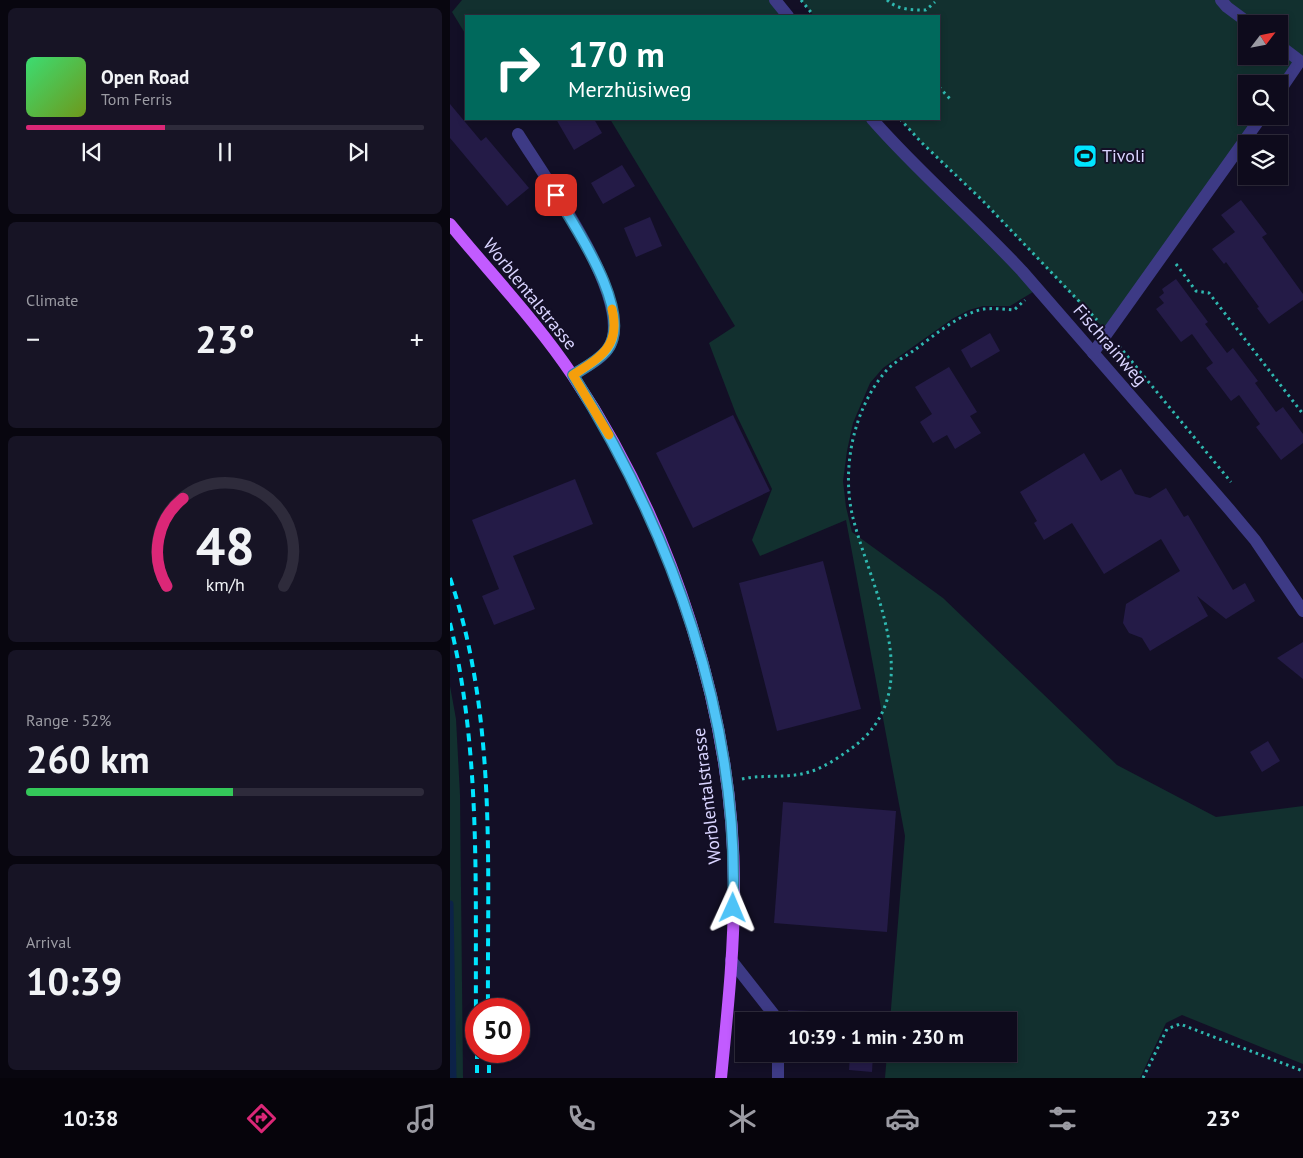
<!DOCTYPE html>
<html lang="en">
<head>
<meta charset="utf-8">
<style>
	:root { --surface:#0e0b1c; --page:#171425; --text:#f1f3f6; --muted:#9b9ba3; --line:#2e2b3b; --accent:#db2777 }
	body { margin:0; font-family:"PT Sans",sans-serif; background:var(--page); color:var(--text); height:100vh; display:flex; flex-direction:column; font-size:19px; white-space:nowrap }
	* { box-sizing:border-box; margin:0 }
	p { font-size:16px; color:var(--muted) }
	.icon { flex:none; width:28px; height:28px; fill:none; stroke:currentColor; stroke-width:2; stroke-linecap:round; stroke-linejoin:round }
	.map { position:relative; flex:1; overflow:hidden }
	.panel { display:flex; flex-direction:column; gap:8px; padding:8px; background:#08060f; width:450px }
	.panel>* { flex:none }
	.hud { position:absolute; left:15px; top:15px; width:475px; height:105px; border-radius:0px; box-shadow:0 2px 8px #0003,0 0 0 1px var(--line); background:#00695c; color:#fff; overflow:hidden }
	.needle { width:32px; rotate:58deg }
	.controls { position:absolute; left:788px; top:15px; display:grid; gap:10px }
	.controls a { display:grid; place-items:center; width:50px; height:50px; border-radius:0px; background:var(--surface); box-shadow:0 2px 8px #0003,0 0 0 1px var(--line); font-size:25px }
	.speed { position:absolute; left:15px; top:998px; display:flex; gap:10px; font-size:25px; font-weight:700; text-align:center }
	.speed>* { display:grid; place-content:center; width:65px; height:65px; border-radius:50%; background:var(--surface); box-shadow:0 2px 8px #0003,0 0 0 1px var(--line); line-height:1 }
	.speed .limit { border:8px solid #d22; background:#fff; color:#111 }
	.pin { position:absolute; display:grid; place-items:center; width:42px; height:42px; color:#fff; margin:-21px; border-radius:10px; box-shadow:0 2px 8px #0006 }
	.me { position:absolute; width:55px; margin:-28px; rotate:1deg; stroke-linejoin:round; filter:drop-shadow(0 0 4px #0008) }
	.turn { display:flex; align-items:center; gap:18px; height:105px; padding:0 20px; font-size:22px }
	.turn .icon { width:65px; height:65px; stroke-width:2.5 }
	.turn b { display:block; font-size:35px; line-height:42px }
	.big { font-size:38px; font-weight:700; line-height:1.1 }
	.panel .widget { flex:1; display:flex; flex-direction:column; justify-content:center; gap:8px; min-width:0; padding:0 18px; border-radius:8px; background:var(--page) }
	.panel .dial { align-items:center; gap:0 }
	.dial svg { height:130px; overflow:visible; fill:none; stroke:var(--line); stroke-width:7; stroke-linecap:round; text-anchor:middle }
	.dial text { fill:var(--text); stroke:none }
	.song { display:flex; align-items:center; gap:15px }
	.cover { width:60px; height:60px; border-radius:8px; background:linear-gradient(135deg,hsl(140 70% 55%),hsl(80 70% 35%)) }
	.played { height:5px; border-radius:2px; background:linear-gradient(90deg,var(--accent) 35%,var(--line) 35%) }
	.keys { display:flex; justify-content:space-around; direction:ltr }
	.heat { display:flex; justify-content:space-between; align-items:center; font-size:28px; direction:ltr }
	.charge { height:8px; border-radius:4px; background:linear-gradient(90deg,#34c759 52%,var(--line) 0) }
	.trip { position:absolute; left:285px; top:1012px; width:282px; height:50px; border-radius:0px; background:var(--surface); box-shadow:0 2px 8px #0003,0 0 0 1px var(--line); font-weight:700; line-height:50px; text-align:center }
	.tab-bar { display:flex; height:80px; justify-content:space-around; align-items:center; background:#06040b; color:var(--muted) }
	.tab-bar .icon { width:35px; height:35px }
	.tab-bar .selected { color:var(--accent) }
	.tab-bar b { font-size:22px; color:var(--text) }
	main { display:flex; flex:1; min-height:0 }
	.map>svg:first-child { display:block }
	.green { fill:#12302f; fill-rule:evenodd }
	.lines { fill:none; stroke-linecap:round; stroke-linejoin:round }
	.stream { stroke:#0c2248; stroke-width:7 }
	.building { fill:#241b47 }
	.path { stroke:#2fb8b0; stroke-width:3; stroke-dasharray:2.5 4; stroke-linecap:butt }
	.minor { stroke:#3d3a85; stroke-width:12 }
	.major { stroke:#c25bff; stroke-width:12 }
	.rail { stroke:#00e5ff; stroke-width:4; stroke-dasharray:8 6; stroke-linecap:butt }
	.route-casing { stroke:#337fa1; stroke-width:12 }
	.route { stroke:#4fc3f7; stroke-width:9 }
	.slow { stroke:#f59e0b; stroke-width:9 }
	.labels { text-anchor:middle; stroke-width:4; stroke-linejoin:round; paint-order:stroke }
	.poi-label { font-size:18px; fill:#d9d4ff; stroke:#130f26; text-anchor:start }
	.street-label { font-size:18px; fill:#d9d4ff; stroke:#130f26 }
</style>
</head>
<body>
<main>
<section class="panel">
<div class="widget">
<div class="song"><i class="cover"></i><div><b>Open Road</b><p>Tom Ferris</p></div></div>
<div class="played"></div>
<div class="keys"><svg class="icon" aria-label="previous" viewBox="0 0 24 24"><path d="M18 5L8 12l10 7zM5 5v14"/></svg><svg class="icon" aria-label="pause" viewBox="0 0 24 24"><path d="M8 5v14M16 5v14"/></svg><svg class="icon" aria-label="next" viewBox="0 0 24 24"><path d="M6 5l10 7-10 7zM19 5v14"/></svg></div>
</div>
<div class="widget"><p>Climate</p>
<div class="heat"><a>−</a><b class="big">23°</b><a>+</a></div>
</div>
<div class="widget dial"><svg viewBox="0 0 100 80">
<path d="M14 69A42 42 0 1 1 86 69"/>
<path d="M14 69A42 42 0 0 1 24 15" stroke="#db2777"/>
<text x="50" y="56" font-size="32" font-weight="700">48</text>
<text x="50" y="72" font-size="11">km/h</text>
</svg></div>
<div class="widget"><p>Range · 52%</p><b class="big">260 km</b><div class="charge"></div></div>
<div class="widget"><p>Arrival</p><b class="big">10:39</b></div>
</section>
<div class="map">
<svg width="853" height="1078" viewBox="0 0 853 1078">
	<rect width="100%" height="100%" fill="#130f26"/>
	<!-- green -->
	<g class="green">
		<path d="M 12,0 L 325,0 L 338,16 L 16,16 L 16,35 L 2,12 Z"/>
		<path d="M 351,0 L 853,0 L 853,57 L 829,84 L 796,84 L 796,116 L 812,116 L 658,333 L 532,200 L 472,143 L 450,119 L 489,119 L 489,16 L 364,16 ZM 796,24 L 829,24 L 829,56 L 796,56 Z"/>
		<path d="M 160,119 L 422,119 L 588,289 L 560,306 L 533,306 L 519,310 L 502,319 L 433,368 L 420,383 L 403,423 L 397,451 L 393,481 L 396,507 L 402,532 L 493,598 L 667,765 L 766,817 L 853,806 L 853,1064 L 732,1015 L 716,1023 L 690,1078 L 435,1078 L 437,1054 L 559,1054 L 559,1021 L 440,1021 L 455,836 L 396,520 L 310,556 L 302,540 L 322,489 L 286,414 L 259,343 L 285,326 Z"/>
		<path d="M 0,686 L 6,719 L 10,795 L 13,1078 L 0,1078 Z"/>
	</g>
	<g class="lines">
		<!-- stream -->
		<path class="stream" d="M 0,904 L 3,1078"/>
	</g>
	<!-- building -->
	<g class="building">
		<path d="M 0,104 L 31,141 L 36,137 L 79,188 L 57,206 L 0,138 Z"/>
		<path d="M 106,119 L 144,119 L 152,133 L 124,150 Z"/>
		<path d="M 172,165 L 185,186 L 153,204 L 141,183 Z"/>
		<path d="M 791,200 L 817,234 L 812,237 L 853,294 L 853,300 L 819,324 L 807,308 L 809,307 L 776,262 L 774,264 L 762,249 L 785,232 L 771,215 Z"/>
		<path d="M 200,217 L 212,246 L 186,257 L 174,228 Z"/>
		<path d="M 726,279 L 758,322 L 755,324 L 777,353 L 783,348 L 808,381 L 805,383 L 826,412 L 833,407 L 853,434 L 853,443 L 831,460 L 806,427 L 810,424 L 789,395 L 781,401 L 756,368 L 763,363 L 742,334 L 731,342 L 706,309 L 714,303 L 709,297 L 714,293 L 712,289 Z"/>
		<path d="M 540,333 L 550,351 L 521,368 L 511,350 Z"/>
		<path d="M 499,367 L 527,412 L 520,416 L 531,433 L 505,449 L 497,435 L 483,443 L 470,422 L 482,414 L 465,387 Z"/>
		<path d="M 283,415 L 320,491 L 243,528 L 206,453 Z"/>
		<path d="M 634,453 L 651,481 L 671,469 L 685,494 L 700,498 L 716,488 L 734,517 L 738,515 L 783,590 L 795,583 L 805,601 L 776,619 L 747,596 L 758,616 L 700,651 L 692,638 L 679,633 L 673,623 L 676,604 L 730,571 L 711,539 L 654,574 L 622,523 L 594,540 L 584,523 L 587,521 L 570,492 Z"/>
		<path d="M 125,479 L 143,524 L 63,556 L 85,609 L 44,625 L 32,596 L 49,589 L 22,520 Z"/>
		<path d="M 373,561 L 411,709 L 327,731 L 289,583 Z"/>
		<path d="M 853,642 L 853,679 L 827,658 Z"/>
		<path d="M 818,741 L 830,761 L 812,772 L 800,752 Z"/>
		<path d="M 333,802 L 446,811 L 437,932 L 324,923 Z"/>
		<path d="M 338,1010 L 360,1011 L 359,1021 L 337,1021 Z"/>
		<path d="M 400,1054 L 423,1054 L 422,1072 L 399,1070 Z"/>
	</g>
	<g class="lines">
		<!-- path -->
		<g class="path">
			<path d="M 351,0 L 364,16"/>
			<path d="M 437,0 C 448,10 462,10 476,10 L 485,2"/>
			<path d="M 489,87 L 501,100"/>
			<path d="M 450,119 L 472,143 L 532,200 L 647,320"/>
			<path d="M 726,264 L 746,291 L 759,293 L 853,414"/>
			<path d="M 669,346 L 781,482"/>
			<path d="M 292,779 C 314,774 337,779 359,772 C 374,768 389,757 402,748 C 480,691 421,589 403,518 C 391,470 403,409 436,371 C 443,363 454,357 463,351 C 484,336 508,314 534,309 C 544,308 554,309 564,310 L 575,300"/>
			<path d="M 693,1078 L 717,1029 L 730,1024 L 853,1071"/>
		</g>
		<!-- minor -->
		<g class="minor">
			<path d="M 325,0 L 338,16"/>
			<path d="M 771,0 L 777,7 L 800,24"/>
			<path d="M 829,45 L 850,61 L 829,92"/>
			<path d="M 422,119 C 469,173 524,219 572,271 L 779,509 L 805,540 L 853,611"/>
			<path d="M 68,134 C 96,179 173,285 163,337 C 160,356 137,366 123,375"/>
			<path d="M 643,353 L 812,116"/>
			<path d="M 281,960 L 329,1021"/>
			<path d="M 328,1078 L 328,1054"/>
		</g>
		<!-- major -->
		<path class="major" d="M 0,224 C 41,274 87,322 123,376 C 221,522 285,715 284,891 C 284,954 277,1016 271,1078"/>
		<!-- rail -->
		<g class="rail">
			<path d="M 0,578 C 47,716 37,865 38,1009"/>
			<path d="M 0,623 C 31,752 25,886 26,1017"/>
			<path d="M 27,1051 L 27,1078"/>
			<path d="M 39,1051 L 39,1078"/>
		</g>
	</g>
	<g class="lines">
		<!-- route casing -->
		<g class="route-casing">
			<path id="route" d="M 106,195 C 125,227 185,314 157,350 C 148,361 134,368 123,375 C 222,533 290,719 283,908"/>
		</g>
		<!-- route -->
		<use href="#route" class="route"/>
		<!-- slow -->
		<path class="slow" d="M 159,435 L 123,375 C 151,357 171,346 162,309"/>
	</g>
	<!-- icons -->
	<defs>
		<g id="stadium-square" transform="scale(1.25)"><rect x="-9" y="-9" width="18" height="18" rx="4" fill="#00e5ff" stroke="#130f26"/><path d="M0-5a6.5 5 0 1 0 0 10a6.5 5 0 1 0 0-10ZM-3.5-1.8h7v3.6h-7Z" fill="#111"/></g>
	</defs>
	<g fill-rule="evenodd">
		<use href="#stadium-square" x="635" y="156"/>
	</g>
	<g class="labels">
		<!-- poi labels -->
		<g class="poi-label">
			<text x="652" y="162">Tivoli</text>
		</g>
		<!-- street labels -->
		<g class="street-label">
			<text transform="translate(80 294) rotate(51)" y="6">Worblentalstrasse</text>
			<text transform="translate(660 345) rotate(49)" y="6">Fischrainweg</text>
			<text transform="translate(257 796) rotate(-97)" y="6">Worblentalstrasse</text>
		</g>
	</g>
</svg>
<div class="controls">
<a><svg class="needle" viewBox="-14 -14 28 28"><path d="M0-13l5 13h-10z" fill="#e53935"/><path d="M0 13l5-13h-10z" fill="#9b9ba3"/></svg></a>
<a><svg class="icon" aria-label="search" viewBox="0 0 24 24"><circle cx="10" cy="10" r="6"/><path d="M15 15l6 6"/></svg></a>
<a><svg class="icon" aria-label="layers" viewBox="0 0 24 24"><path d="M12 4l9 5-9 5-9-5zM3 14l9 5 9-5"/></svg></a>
</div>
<div class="speed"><div class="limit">50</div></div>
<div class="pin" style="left:106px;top:195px;background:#d93025"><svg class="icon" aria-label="arrive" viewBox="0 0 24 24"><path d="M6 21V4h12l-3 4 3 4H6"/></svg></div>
<svg class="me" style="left:283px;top:908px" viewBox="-20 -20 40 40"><path d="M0-17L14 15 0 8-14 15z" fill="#4fc3f7" stroke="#fff" stroke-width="4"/></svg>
<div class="trip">10:39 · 1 min · 230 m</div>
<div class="hud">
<div class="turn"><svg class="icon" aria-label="right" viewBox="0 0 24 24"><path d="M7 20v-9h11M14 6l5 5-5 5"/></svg><div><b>170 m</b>Merzhüsiweg</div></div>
</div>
</div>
</main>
<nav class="tab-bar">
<b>10:38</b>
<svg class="icon selected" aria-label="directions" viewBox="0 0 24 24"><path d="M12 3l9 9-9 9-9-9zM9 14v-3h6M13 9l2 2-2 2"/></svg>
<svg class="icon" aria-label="music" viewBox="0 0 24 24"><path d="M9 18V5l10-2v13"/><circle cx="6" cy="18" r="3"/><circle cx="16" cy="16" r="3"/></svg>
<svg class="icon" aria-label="phone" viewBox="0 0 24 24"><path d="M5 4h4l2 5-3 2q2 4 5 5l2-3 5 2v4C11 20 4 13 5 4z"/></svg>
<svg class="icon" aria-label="climate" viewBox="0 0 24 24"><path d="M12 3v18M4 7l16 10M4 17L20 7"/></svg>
<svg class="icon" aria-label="car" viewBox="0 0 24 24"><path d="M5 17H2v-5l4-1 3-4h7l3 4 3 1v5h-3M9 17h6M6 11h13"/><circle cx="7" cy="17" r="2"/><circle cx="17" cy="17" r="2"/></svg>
<svg class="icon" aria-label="filters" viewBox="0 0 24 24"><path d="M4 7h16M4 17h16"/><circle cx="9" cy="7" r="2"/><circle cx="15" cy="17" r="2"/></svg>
<b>23°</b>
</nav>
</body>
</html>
